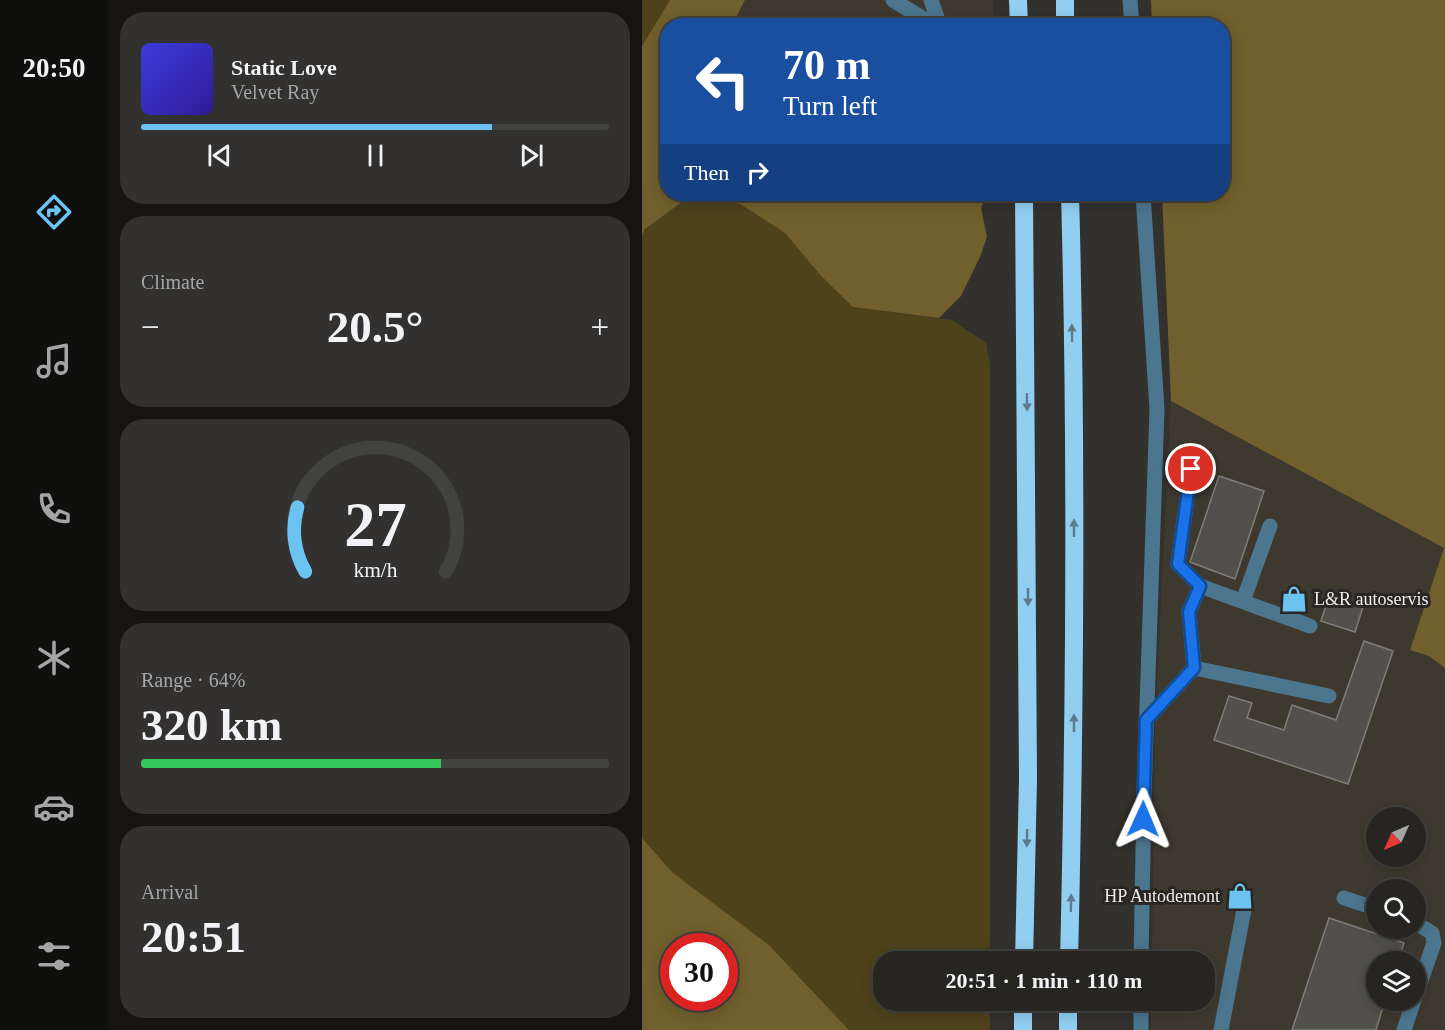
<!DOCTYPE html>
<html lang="en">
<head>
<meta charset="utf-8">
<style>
	:root { --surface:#262522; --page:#32312f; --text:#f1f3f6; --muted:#a4a5a5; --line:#424240; --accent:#6bc3f2 }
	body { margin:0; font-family:"Times New Roman",serif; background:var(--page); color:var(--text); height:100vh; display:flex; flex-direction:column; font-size:22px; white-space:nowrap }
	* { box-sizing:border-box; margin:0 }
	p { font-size:20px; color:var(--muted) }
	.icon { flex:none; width:33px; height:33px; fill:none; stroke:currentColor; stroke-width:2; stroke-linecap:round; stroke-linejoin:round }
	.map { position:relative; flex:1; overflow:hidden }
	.panel { display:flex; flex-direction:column; gap:12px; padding:12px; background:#151413; width:534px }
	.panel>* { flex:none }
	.top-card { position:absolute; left:18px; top:18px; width:570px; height:183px; border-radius:24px; box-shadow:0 3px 15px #0003,0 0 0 2px var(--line); background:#1a4fa0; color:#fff; overflow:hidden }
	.needle { width:39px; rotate:225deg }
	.tools { position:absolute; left:724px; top:807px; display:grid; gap:12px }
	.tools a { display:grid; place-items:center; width:60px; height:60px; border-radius:50%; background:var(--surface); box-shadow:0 3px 15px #0003,0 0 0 2px var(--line); font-size:30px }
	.speed { position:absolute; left:18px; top:933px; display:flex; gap:12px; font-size:30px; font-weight:700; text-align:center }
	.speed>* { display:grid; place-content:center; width:78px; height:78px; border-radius:50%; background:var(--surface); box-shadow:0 3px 15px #0003,0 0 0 2px var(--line); line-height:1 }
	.speed .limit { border:9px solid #d22; background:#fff; color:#111 }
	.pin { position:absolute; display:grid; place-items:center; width:51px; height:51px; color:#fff; margin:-26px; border:3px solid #fff; border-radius:50%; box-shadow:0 2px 6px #0007 }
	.me { position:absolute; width:66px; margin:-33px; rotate:1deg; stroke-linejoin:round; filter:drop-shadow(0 0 4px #0008) }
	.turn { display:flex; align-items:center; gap:21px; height:126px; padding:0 24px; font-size:27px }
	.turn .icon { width:78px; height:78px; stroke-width:2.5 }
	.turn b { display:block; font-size:42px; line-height:51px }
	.then { display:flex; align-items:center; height:57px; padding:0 24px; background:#0003; gap:12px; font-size:22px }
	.big { font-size:45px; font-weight:700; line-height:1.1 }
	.panel .widget { flex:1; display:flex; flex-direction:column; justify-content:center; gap:9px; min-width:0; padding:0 21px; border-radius:24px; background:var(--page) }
	.panel .dial { align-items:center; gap:0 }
	.dial svg { height:156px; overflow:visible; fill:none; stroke:var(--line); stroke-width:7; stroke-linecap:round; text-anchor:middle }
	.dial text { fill:var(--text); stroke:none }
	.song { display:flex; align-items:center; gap:18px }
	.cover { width:72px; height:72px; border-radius:9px; background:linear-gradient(135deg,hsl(240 70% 55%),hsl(250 70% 35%)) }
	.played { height:6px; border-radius:3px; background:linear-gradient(90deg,var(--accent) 75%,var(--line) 75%) }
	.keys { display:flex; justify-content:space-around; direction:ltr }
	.heat { display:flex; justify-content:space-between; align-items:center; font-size:33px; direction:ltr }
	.charge { height:9px; border-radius:4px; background:linear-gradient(90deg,#34c759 64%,var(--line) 0) }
	.trip { position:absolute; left:231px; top:951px; width:342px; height:60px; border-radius:24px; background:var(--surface); box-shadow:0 3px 15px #0003,0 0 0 2px var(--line); font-weight:700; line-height:60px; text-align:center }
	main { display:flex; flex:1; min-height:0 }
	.menu { display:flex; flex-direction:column; width:108px; justify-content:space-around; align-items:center; background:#0f0f0e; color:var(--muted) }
	.menu .icon { width:42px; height:42px }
	.menu .on { color:var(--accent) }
	.menu b { font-size:27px; color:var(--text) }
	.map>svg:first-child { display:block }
	.built { fill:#3d392f; fill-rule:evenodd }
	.green { fill:#4e421b }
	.forest { fill:#71602d; fill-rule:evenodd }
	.building { fill:#52504b; stroke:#7e7d78; stroke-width:1.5 }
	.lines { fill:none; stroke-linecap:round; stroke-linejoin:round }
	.lane { stroke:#4b768e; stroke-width:15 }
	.street { stroke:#4b768e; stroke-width:15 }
	.highway { stroke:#91cff2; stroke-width:18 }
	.oneway { fill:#5d7b8a }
	.route-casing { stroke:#114b97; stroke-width:15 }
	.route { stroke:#1a73e8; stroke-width:10 }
	.labels { text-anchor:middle; stroke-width:6; stroke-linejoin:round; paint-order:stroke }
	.poi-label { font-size:18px; fill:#edece9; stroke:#292723; text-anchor:start }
</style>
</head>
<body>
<main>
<nav class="menu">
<b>20:50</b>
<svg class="icon on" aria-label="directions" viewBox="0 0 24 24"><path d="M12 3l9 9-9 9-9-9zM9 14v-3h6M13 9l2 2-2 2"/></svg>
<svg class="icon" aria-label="music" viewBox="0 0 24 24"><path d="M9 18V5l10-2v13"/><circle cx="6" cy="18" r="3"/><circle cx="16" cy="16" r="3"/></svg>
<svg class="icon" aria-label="phone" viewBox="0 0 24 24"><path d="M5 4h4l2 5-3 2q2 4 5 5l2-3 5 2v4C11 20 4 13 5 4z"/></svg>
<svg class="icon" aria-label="climate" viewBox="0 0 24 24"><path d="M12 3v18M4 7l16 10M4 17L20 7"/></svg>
<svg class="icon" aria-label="car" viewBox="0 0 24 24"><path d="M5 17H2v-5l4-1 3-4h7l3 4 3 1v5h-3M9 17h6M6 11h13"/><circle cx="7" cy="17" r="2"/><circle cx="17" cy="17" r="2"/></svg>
<svg class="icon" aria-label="filters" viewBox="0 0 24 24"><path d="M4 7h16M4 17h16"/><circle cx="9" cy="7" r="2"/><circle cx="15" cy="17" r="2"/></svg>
</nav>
<section class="panel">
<div class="widget">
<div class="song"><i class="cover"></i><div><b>Static Love</b><p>Velvet Ray</p></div></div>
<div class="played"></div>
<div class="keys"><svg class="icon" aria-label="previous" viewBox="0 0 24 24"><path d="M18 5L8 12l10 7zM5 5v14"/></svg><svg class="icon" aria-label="pause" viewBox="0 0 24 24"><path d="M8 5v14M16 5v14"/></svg><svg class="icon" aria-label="next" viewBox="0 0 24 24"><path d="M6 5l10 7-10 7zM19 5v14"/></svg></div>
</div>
<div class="widget"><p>Climate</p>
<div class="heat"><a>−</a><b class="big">20.5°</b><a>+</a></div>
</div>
<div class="widget dial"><svg viewBox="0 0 100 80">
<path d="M14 69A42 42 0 1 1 86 69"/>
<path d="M14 69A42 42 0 0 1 10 36" stroke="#6bc3f2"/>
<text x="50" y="56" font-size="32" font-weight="700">27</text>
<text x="50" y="72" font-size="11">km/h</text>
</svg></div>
<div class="widget"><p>Range · 64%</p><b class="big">320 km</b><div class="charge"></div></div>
<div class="widget"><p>Arrival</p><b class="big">20:51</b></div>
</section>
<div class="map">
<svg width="803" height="1030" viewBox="0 0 803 1030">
	<rect width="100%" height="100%" fill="#33312d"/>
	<!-- built -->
	<g class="built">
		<path d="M 103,0 L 351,0 L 352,25 L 90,26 Z"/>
		<path d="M 529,401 L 802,548 L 768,650 L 787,656 L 803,668 L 803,1030 L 509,1030 L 509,1001 L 562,1000 L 562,962 L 510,961 L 513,723 ZM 735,818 L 774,818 L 774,856 L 735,856 ZM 735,890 L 774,890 L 774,928 L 735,928 ZM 735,962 L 774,962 L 774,1000 L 735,1000 Z"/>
	</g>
	<!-- green -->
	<g class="green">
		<path d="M 0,0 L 28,0 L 0,46 Z"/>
		<path d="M 47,197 L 98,204 L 143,233 L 179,276 L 211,307 L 310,320 L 344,343 L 348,365 L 348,961 L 242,962 L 242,1000 L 348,1001 L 348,1030 L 207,1030 L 127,945 L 31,873 L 0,838 L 0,236 L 3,229 Z"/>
	</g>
	<!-- forest -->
	<g class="forest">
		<path d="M 28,0 L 103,0 L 90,25 L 26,26 L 26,194 L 345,194 L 339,208 L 345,237 L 338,257 L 319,296 L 297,318 L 211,307 L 179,276 L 143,233 L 98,204 L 47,197 L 3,229 L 0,236 L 0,46 Z"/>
		<path d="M 509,0 L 803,0 L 803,668 L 787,656 L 768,650 L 802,548 L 529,401 L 520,194 L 580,194 L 580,26 L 510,25 Z"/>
		<path d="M 0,838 L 31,873 L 127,945 L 207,1030 L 0,1030 ZM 32,946 L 82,946 L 82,998 L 32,998 Z"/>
	</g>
	<!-- building -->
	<g class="building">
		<path d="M 577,476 L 622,491 L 593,579 L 548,562 Z"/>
		<path d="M 687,596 L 721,607 L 713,632 L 679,621 Z"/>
		<path d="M 722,641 L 751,651 L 706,784 L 572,740 L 587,696 L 610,703 L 605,718 L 642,730 L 650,705 L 694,720 Z"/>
		<path d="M 687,918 L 762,943 L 756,962 L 735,962 L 735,1000 L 743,1000 L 734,1030 L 650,1030 Z"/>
	</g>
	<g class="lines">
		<!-- lane -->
		<g class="lane">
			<path d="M 251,0 L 293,26"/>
			<path d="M 289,0 L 298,26"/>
			<path d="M 549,469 L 536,564 L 558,586"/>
			<path d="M 601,601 L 628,526"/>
			<path d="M 552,668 L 687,696"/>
			<path d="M 504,720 L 552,668 L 547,612 L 558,586 L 668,626"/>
			<path d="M 702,898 L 735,909"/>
			<path d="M 774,923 L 790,933 L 792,943 L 774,995"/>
			<path d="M 579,1030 L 604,899"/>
			<path d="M 762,1030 L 772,1000"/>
		</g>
		<!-- street -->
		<g class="street">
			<path d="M 488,0 L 490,26"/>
			<path d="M 499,962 L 502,795 L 515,409 L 501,194"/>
			<path d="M 499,1030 L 499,1000"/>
		</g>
		<!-- highway -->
		<g class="highway">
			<path d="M 376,0 L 377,26"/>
			<path d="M 423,0 L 423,26"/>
			<path d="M 382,194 L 386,779 L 382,962"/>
			<path d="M 427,962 C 433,706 435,449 428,194"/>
			<path d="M 381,1030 L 381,1000"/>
			<path d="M 426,1030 L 426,1000"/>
		</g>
	</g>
	<!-- one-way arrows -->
	<defs><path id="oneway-solid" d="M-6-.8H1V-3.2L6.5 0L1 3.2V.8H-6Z" transform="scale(1.5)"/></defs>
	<g class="oneway">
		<use href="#oneway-solid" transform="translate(430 333) rotate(-91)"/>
		<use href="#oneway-solid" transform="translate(385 402) rotate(89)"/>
		<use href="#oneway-solid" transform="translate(432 528) rotate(-90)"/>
		<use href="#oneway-solid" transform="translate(386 597) rotate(90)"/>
		<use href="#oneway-solid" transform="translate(432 723) rotate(-90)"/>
		<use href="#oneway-solid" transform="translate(385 838) rotate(91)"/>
		<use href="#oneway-solid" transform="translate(429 903) rotate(-89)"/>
	</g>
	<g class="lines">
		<!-- route casing -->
		<g class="route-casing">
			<path id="route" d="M 501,819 L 504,720 L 552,668 L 547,612 L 558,586 L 536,564 L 549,469"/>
		</g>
		<!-- route -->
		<use href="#route" class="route"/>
	</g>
	<!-- icons -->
	<defs>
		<g id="shop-bare" transform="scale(2.07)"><path d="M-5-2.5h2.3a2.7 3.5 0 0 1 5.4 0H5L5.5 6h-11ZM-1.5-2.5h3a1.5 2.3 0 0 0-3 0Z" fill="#6bc3f2" stroke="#292723" stroke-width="2.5" paint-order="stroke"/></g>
	</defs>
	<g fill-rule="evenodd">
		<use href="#shop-bare" x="652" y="599"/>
		<use href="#shop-bare" x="598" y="896"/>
	</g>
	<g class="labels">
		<!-- poi labels -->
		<g class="poi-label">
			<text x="672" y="605">L&amp;R autoservis</text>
			<text x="578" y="902" text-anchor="end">HP Autodemont</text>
		</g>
	</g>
</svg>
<div class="tools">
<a><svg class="needle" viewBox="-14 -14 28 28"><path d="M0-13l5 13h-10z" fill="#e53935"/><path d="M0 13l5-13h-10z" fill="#a4a5a5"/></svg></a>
<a><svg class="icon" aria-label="search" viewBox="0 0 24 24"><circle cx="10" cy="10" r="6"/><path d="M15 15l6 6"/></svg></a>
<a><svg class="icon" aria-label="layers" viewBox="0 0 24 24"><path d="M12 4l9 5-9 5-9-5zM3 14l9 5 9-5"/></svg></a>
</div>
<div class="speed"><div class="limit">30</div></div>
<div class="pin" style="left:549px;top:469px;background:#d93025"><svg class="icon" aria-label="arrive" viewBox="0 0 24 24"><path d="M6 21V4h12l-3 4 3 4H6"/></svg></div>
<svg class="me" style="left:501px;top:819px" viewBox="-20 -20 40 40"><path d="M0-17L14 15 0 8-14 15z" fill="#1a73e8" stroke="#fff" stroke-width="4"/></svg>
<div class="trip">20:51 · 1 min · 110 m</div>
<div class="top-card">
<div class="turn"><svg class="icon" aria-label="left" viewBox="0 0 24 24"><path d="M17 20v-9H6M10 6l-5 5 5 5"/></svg><div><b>70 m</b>Turn left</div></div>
<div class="then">Then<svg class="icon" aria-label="right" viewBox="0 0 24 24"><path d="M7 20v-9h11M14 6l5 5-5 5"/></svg></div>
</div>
</div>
</main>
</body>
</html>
